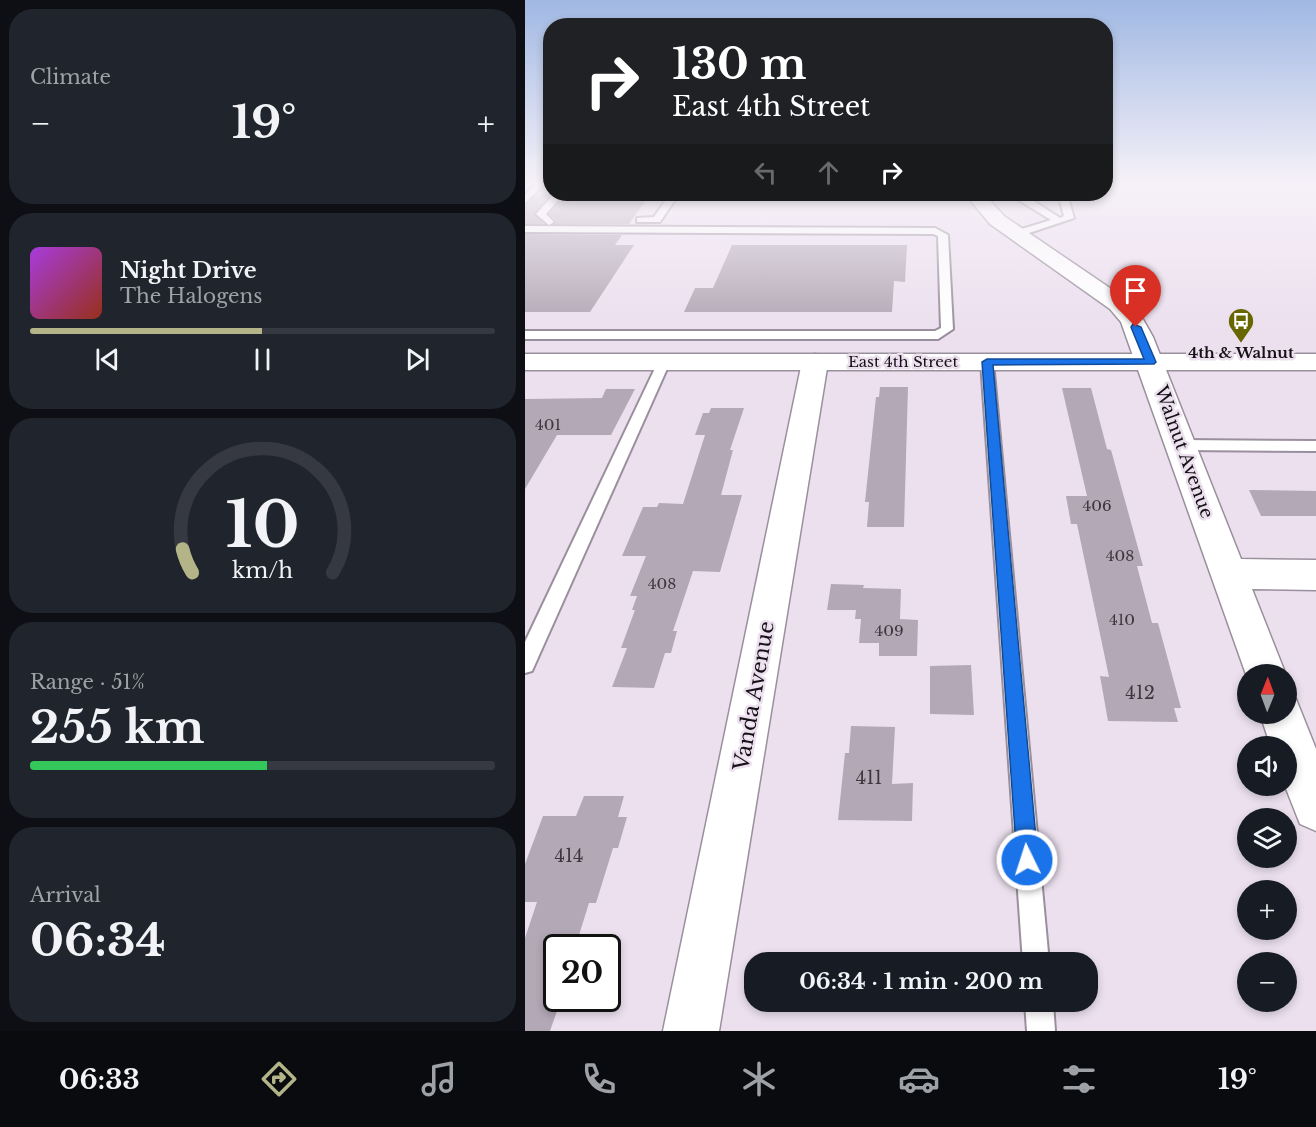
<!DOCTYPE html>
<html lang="en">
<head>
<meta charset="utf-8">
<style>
	:root { --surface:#171b24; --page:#20242c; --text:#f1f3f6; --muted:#9ea1a6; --line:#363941; --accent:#b3b487 }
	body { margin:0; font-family:"Libre Baskerville",serif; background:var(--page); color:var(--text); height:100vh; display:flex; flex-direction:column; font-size:22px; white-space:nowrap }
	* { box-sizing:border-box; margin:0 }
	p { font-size:20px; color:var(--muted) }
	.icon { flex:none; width:33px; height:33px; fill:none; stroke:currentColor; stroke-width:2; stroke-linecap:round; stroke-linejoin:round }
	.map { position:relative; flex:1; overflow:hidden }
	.drawer { display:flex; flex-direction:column; gap:9px; padding:9px; background:#0d0f14; width:525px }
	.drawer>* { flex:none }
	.top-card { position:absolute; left:18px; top:18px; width:570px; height:183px; border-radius:24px; box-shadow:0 3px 9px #0003; background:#202124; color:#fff; overflow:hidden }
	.needle { width:39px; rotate:1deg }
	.fabs { position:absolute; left:712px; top:664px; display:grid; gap:12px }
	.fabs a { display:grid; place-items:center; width:60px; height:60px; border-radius:50%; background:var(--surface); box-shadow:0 3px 9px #0003; font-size:30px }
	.speed { position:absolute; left:18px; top:934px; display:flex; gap:12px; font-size:30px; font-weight:700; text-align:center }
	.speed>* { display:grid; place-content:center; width:78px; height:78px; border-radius:50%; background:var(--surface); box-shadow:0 3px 9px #0003; line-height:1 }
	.speed .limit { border:3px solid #111; border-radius:9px; background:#fff; color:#111 }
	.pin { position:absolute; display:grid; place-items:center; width:51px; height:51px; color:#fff; margin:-62px -26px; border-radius:50% 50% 50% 0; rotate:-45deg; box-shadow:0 0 6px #0007 }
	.pin .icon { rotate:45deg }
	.me { position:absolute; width:66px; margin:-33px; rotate:356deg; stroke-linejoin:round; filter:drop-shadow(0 0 4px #0008) }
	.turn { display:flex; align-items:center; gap:21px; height:126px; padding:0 30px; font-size:27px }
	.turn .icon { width:78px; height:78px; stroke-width:2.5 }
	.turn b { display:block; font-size:42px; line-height:51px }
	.lanes { display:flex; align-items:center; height:57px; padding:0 30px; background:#0003; justify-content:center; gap:30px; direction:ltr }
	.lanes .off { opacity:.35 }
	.big { font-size:45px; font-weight:800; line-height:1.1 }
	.drawer .tile { flex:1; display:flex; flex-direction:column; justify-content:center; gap:9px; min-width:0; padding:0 21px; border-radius:24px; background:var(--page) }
	.drawer .dial { align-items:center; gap:0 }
	.dial svg { height:156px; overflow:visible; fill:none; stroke:var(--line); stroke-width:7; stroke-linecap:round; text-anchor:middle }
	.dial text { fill:var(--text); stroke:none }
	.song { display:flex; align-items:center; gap:18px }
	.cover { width:72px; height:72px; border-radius:9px; background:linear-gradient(135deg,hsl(280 70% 55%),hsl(10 70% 35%)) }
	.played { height:6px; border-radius:3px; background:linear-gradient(90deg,var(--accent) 50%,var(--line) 50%) }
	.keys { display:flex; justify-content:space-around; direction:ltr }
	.heat { display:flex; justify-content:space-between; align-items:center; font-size:33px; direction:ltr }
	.charge { height:9px; border-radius:4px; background:linear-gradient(90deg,#34c759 51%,var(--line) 0) }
	.trip { position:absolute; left:219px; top:952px; width:354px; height:60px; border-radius:24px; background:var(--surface); box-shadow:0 3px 9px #0003; font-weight:800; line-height:60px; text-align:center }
	.menu { display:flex; height:96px; justify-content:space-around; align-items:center; background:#090b0e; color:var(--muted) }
	.menu .icon { width:42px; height:42px }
	.menu .current { color:var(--accent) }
	.menu b { font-size:27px; color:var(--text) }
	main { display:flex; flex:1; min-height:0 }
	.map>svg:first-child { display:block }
	.building { fill:#b3a8b6 }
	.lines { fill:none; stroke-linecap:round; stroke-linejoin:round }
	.service-casing { stroke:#9a8f9c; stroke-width:4 }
	.minor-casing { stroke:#9a8f9c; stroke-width:3 }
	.tertiary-casing { stroke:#9a8f9c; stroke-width:3 }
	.service { fill:#fff; fill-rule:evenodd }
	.minor { fill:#fff; fill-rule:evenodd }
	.tertiary { fill:#fff; fill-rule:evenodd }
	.route { fill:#1a73e8; stroke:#114b97; stroke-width:1.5 }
	.labels { text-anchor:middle; stroke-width:5; stroke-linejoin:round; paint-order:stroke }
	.far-poi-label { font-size:15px; font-weight:bold; fill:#151116; stroke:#ece0ef }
	.far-street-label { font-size:15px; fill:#151116; stroke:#ece0ef }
	.number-label { font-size:15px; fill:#3c373e }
	.street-label { font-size:18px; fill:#151116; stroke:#ece0ef }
	.near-number-label { font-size:18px; fill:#3c373e }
	.near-street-label { font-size:21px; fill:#151116; stroke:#ece0ef }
</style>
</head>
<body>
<main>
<section class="drawer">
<div class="tile"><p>Climate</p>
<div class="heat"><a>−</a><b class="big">19°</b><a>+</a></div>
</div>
<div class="tile">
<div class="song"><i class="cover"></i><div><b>Night Drive</b><p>The Halogens</p></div></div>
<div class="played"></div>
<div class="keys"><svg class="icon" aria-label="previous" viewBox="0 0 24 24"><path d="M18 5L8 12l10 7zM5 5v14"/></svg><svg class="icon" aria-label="pause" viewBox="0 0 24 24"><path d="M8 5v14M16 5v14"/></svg><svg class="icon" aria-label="next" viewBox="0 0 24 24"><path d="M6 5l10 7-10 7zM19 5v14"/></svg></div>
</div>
<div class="tile dial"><svg viewBox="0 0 100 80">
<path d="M14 69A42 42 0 1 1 86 69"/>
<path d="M14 69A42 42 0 0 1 9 57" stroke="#b3b487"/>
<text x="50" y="56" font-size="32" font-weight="700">10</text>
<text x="50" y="72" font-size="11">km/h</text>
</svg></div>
<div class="tile"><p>Range · 51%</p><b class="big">255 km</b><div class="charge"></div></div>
<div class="tile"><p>Arrival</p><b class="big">06:34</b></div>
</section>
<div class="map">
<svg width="791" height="1031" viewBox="0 0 791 1031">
	<rect width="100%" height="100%" fill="#ece0ef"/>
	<!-- building -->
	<g class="building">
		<path d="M 13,194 L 26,194 L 9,214 L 19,224 L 0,224 L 0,205 Z"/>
		<path d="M 41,194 L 125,194 L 104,224 L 30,224 L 31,220 L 24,214 Z"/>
		<path d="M 0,234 L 97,235 L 90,245 L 109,245 L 65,312 L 0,312 Z"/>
		<path d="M 207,245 L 382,245 L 380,282 L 369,281 L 367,312 L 159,312 L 170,288 L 188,288 Z"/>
		<path d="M 355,387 L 383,387 L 379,527 L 342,527 L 344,502 L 340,502 L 351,397 L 354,397 Z"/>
		<path d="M 537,388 L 566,388 L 582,449 L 586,450 L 618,566 L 612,566 L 627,623 L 633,623 L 649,682 L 656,708 L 649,708 L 653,722 L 583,721 L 575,676 L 584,677 L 552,524 L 546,524 L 541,496 L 562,496 Z"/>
		<path d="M 81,389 L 110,389 L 86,435 L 32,435 L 0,489 L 0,399 L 77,398 Z"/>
		<path d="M 186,408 L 219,408 L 205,450 L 208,450 L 196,495 L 217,495 L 195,572 L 168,571 L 148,631 L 152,631 L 146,653 L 140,653 L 129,688 L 87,687 L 102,648 L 96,648 L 110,610 L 107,610 L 112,596 L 105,596 L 121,556 L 97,556 L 118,507 L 132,507 L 134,503 L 158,504 L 180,435 L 170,435 L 178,413 L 184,413 Z"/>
		<path d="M 724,490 L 791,491 L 791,516 L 736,516 Z"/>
		<path d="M 306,584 L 339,585 L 338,588 L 376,589 L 375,619 L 393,620 L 392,656 L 354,656 L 354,643 L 334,643 L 336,619 L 330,619 L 331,610 L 302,610 Z"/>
		<path d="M 446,665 L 449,715 L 405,714 L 405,666 Z"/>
		<path d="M 326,726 L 370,727 L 367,784 L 388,783 L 387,821 L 313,820 L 320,753 L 324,753 Z"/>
		<path d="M 59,796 L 99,796 L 93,817 L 102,817 L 93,848 L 88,848 L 71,903 L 64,903 L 50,948 L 32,948 L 32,1011 L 25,1031 L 0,1031 L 0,938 L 12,902 L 0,902 L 0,864 L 18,816 L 51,816 Z"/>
	</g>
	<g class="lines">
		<!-- service casing -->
		<g class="service-casing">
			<g id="service">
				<path d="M 13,181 L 22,181 L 0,203 L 0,195 Z"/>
				<path d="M 29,194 L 39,194 L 21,214 L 29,222 L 24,225 L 11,214 Z"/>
				<path d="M 145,194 L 154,194 L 135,222 L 112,222 L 112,218 L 129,217 Z"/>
				<path d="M 490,194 L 498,194 L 535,218 L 539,216 L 533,194 L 542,194 L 549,218 L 495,236 L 487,236 L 487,232 L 526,220 L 492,199 Z"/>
				<path d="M 0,226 L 410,228 L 423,235 L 428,329 L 413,339 L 0,339 L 0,331 L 410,331 L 416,328 L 413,236 L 408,234 L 0,232 Z"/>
				<path d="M 139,358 L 145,362 L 7,671 L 0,673 L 0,642 L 133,362 Z"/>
				<path d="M 462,358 L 468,362 L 524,963 L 498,963 L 456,362 Z"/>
				<path d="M 656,440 L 791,441 L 791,451 L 656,450 L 649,445 Z"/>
				<path d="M 500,1002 L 528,1002 L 530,1031 L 502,1031 Z"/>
			</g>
		</g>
		<!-- minor casing -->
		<g class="minor-casing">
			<g id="minor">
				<path d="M 440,194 L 459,194 L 479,216 L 601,299 L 615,314 L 628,337 L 716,559 L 791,560 L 791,590 L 727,589 L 761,675 L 723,675 L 723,680 L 596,322 L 585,309 L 465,224 Z"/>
				<path d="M 290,354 L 299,356 L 303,362 L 194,1031 L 138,1031 L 277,362 L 281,356 Z"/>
				<path d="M 762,696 L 771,699 L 791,749 L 791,831 L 775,824 L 760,786 L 762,786 L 762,747 L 746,747 L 735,714 L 762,714 Z"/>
			</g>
		</g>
		<!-- tertiary casing -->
		<g class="tertiary-casing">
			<rect id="tertiary" x="0" y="354" width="791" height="16"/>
		</g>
		<!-- service -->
		<use href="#service" class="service"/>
		<!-- minor -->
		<use href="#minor" class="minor"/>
		<!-- tertiary -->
		<use href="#tertiary" class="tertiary"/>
	</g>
	<!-- sky -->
	<linearGradient id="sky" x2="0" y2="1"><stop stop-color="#a0b8e3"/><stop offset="0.56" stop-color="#f6f1f8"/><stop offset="1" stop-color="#f6f1f8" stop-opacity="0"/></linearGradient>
	<rect width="791" height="326" fill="url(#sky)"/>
	<!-- route -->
	<path class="route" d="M 608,324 L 616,327 L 631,362 L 629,364 L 468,365 L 513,860 L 510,867 L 502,870 L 495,867 L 492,860 L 457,362 L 462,359 L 619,359 L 606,327 Z"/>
	<!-- icons -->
	<defs>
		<g id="bus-pin" transform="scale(1.35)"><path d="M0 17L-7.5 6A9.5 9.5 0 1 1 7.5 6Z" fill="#686600" stroke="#ece0ef"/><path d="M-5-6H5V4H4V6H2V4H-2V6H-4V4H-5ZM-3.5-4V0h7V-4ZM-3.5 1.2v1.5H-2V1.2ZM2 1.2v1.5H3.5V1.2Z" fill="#fff"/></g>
	</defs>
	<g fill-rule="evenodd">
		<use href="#bus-pin" x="716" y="321"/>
	</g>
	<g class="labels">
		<!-- far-poi labels -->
		<g class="far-poi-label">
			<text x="716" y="358">4th &amp; Walnut</text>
		</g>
		<!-- far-street labels -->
		<g class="far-street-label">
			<text x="378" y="367">East 4th Street</text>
		</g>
		<!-- number labels -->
		<g class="number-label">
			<text x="23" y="430">401</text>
			<text x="572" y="511">406</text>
			<text x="595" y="561">408</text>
			<text x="137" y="589">408</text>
			<text x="597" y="625">410</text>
			<text x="364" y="636">409</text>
		</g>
		<!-- street labels -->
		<g class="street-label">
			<text transform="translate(659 452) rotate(70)" y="6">Walnut Avenue</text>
		</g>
		<!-- near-number labels -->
		<g class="near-number-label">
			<text x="615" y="699">412</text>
			<text x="344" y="784">411</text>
			<text x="44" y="862">414</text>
		</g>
		<!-- near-street labels -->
		<g class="near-street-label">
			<text transform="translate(229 696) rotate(-80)" y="7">Vanda Avenue</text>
		</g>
	</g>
</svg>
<div class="fabs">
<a><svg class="needle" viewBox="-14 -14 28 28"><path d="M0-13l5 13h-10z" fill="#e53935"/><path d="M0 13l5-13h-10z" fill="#9ea1a6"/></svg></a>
<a><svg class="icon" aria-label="sound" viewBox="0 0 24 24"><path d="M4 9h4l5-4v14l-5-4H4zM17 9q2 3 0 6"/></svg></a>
<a><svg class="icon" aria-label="layers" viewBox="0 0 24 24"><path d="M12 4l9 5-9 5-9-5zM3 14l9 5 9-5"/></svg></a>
<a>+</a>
<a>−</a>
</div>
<div class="speed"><div class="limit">20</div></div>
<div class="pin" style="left:611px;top:327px;background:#d93025"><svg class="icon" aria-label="arrive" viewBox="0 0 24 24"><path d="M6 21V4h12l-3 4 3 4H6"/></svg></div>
<svg class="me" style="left:502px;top:860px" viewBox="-20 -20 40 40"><circle r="17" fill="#1a73e8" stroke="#fff" stroke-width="3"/><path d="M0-11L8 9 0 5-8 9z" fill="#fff"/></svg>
<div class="trip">06:34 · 1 min · 200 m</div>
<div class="top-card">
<div class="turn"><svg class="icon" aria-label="right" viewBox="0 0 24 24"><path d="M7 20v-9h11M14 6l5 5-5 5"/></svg><div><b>130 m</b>East 4th Street</div></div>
<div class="lanes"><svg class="icon off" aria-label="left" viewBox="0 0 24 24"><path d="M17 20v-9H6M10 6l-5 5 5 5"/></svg><svg class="icon off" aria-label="ahead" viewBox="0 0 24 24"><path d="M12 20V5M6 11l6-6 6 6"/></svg><svg class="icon" aria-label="right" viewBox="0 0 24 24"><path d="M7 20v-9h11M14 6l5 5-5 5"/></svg></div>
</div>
</div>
</main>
<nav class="menu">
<b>06:33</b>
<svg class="icon current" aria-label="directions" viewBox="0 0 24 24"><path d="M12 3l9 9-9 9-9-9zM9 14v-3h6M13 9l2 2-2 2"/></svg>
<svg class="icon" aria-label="music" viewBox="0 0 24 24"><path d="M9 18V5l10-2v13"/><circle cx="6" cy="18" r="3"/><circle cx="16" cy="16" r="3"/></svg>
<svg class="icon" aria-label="phone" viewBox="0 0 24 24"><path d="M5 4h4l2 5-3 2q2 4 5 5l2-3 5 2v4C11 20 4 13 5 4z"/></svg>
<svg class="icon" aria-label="climate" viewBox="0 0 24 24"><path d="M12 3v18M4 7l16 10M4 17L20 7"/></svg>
<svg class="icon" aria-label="car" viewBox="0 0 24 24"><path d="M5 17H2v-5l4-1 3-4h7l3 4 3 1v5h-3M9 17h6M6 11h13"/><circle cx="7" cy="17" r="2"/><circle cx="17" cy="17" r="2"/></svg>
<svg class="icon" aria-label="filters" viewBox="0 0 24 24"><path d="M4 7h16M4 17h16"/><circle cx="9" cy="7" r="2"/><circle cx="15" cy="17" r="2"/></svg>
<b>19°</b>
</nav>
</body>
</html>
